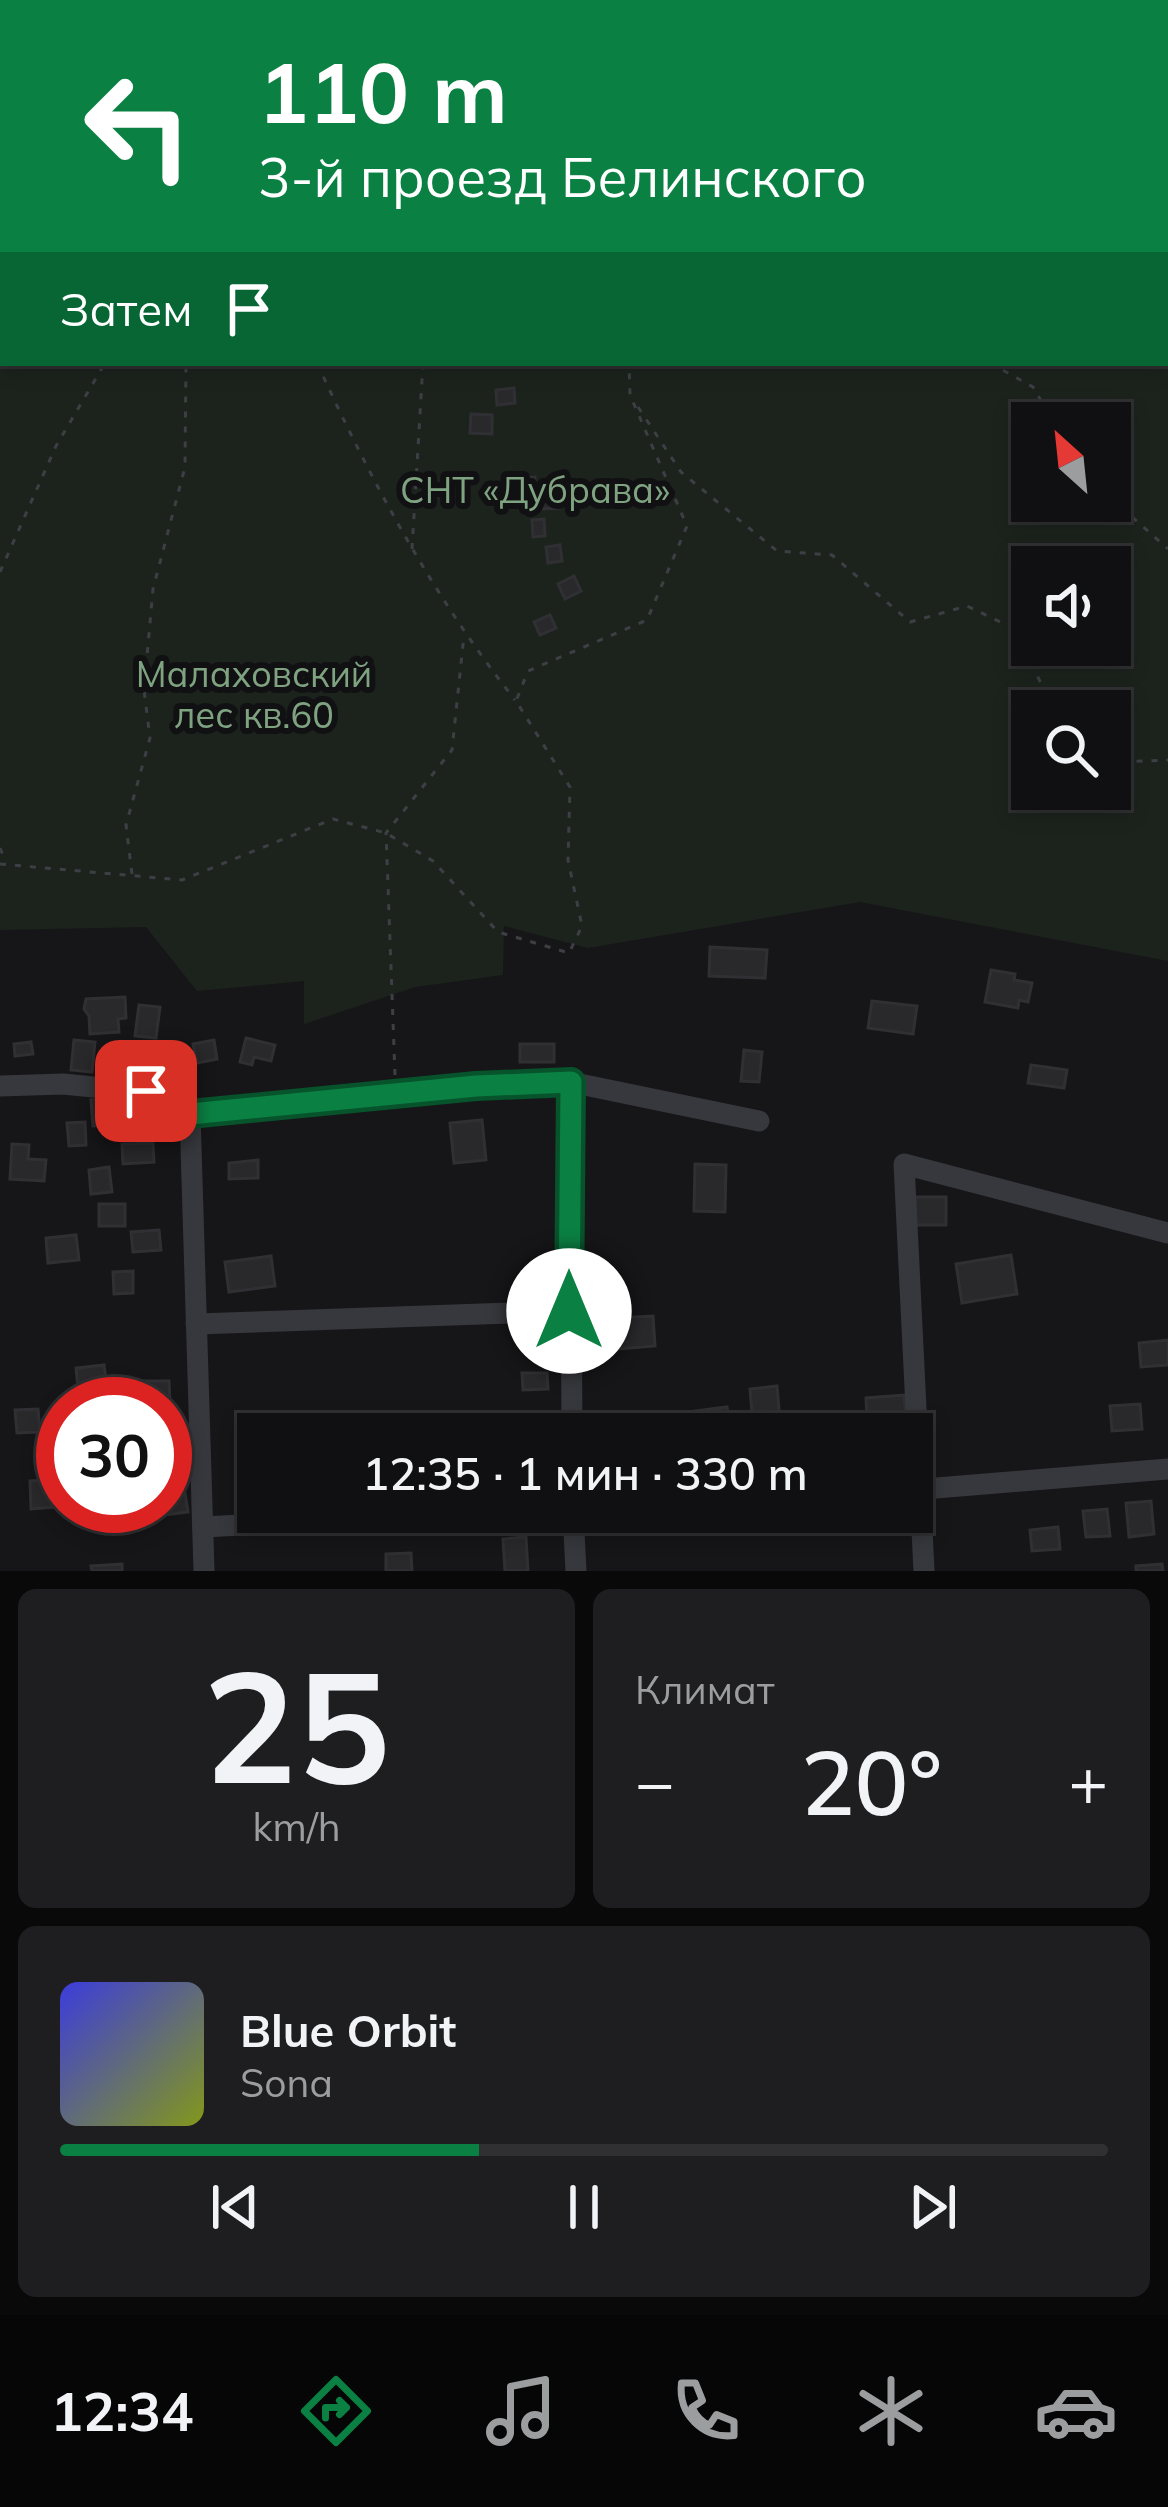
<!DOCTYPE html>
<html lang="ru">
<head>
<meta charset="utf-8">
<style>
	:root { --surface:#101012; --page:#1e1e20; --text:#f1f3f6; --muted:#9c9d9f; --line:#303032; --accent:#0b8043 }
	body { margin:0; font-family:Mulish,sans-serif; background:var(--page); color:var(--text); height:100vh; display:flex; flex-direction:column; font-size:45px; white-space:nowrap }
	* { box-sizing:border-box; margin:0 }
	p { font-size:39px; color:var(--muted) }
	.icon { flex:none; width:66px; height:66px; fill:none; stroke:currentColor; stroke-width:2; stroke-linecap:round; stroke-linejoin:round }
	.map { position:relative; height:1571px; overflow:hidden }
	.panel { display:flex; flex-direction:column; gap:18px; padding:18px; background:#09090a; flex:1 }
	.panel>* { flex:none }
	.top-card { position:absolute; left:0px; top:0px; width:1170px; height:366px; box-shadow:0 6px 18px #0003,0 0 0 3px var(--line); background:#0b8043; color:#fff; overflow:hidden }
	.needle { width:78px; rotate:333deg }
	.controls { position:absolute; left:1011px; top:402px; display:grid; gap:24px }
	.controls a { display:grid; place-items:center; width:120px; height:120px; border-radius:0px; background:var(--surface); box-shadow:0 6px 18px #0003,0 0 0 3px var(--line); font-size:60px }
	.speed { position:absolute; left:36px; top:1377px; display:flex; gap:24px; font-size:60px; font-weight:700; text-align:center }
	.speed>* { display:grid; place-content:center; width:156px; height:156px; border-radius:50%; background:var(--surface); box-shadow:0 6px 18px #0003,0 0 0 3px var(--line); line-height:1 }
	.speed .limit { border:18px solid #d22; background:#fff; color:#111 }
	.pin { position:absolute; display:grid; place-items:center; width:102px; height:102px; color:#fff; margin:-51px; border-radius:24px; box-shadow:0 6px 18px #0006 }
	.me { position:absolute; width:132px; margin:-66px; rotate:0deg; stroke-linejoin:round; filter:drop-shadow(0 0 9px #0008) }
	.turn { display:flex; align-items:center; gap:42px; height:252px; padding:0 60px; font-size:54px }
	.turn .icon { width:156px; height:156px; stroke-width:2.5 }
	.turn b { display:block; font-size:84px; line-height:102px }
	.then { display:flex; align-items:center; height:114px; padding:0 60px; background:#0003; gap:24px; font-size:45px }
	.big { font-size:90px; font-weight:600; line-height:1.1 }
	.panel .card { flex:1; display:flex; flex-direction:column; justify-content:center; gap:18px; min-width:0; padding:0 42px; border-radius:18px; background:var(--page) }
	.panel .dial { align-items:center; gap:0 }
	.dial b { font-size:156px; line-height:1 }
	.song { display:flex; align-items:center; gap:36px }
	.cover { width:144px; height:144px; border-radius:18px; background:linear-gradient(135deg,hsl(240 70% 55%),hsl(70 70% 35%)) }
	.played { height:12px; border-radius:6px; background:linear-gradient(90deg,var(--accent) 40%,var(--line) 40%) }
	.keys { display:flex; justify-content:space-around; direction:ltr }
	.heat { display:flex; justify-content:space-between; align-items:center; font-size:66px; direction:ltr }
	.panel .tiles { flex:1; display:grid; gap:18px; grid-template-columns:1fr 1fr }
	.card:last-child { grid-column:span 2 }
	.trip { position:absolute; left:237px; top:1413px; width:696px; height:120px; border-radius:0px; background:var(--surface); box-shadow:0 6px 18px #0003,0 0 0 3px var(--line); font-weight:600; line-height:120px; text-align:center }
	.tabs { display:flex; height:192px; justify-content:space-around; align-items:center; background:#060607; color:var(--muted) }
	.tabs .icon { width:84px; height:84px }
	.tabs .current { color:var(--accent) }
	.tabs b { font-size:54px; color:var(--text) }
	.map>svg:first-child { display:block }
	.green { fill:#1c231d; fill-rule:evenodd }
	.building { fill:#29292c; stroke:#303034; stroke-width:3 }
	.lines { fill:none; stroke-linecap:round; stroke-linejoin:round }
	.path { stroke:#3d3f44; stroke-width:3; stroke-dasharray:6 9; stroke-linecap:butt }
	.minor { stroke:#37383d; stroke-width:21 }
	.major { stroke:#53555c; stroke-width:24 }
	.route-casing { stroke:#07532c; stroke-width:30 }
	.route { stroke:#0b8043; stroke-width:21 }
	.labels { text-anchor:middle; stroke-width:12; stroke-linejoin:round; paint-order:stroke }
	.park-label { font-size:36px; fill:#7fa381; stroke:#111113 }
</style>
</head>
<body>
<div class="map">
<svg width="1168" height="1571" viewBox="0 0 1168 1571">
	<rect width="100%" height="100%" fill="#161618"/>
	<!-- green -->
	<path class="green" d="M 676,0 L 1168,0 L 1168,961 L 860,902 L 588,948 L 504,926 L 503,975 L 415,987 L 304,1024 L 304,981 L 197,991 L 146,927 L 0,930 L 0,149 L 3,148 L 3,363 L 1167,363 L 1167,3 L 668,3 ZM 1032,423 L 1110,423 L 1110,501 L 1032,501 ZM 1032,567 L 1110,567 L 1110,645 L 1032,645 ZM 1032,711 L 1110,711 L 1110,789 L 1032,789 Z"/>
	<!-- building -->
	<g class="building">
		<path d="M 514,388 L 515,403 L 497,405 L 496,390 Z"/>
		<path d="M 471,414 L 492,415 L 492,434 L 470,433 Z"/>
		<path d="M 535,477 L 535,489 L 517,491 L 516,478 Z"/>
		<path d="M 558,496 L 559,508 L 542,509 L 541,498 Z"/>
		<path d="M 544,519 L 545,536 L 533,537 L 532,520 Z"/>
		<path d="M 560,545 L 562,561 L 548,563 L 546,547 Z"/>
		<path d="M 574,576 L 581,591 L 565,599 L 558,584 Z"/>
		<path d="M 550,615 L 556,628 L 540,635 L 534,622 Z"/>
		<path d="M 710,947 L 767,950 L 765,978 L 709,976 Z"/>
		<path d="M 991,970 L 1015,974 L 1014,980 L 1032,983 L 1028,1002 L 1019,1000 L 1018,1008 L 985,1002 Z"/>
		<path d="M 125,997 L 126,1018 L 118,1019 L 119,1032 L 90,1034 L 89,1016 L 84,1009 L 86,999 Z"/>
		<path d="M 872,1001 L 917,1006 L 913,1034 L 868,1028 Z"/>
		<path d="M 139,1005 L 160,1007 L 156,1038 L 135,1036 Z"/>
		<path d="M 246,1038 L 275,1045 L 271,1061 L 254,1057 L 252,1065 L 240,1062 Z"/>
		<path d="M 74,1040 L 95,1042 L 92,1072 L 71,1070 Z"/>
		<path d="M 214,1040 L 217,1059 L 197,1063 L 193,1044 Z"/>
		<path d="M 31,1042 L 33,1054 L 15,1056 L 14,1044 Z"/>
		<rect x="520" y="1044" width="34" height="18"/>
		<path d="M 744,1050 L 762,1052 L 759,1082 L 741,1081 Z"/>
		<path d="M 1031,1065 L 1067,1070 L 1064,1088 L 1028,1083 Z"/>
		<path d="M 111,1099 L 113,1125 L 93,1126 L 91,1100 Z"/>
		<path d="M 482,1120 L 486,1160 L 454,1163 L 450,1123 Z"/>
		<path d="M 85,1122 L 86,1145 L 69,1146 L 67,1123 Z"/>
		<path d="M 153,1143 L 154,1162 L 123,1164 L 122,1144 Z"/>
		<path d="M 12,1144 L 29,1145 L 28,1159 L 46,1160 L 44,1181 L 10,1179 Z"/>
		<path d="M 258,1160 L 258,1178 L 229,1179 L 229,1163 Z"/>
		<path d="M 695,1164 L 726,1165 L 725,1212 L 694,1211 Z"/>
		<path d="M 109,1167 L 112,1192 L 91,1194 L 89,1170 Z"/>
		<rect x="915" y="1197" width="31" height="28"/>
		<rect x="99" y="1204" width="26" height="22"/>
		<path d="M 159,1230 L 161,1250 L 133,1252 L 131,1232 Z"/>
		<path d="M 76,1235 L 79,1260 L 48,1263 L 46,1238 Z"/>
		<path d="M 1011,1255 L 1017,1294 L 962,1303 L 956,1264 Z"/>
		<path d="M 271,1256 L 275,1286 L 229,1292 L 225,1262 Z"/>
		<path d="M 554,1261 L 557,1291 L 534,1293 L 532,1263 Z"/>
		<path d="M 133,1271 L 133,1293 L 114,1294 L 113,1272 Z"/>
		<path d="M 653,1316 L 655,1346 L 619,1349 L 617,1318 Z"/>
		<path d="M 1168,1340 L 1168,1365 L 1141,1367 L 1139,1343 Z"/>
		<path d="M 104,1365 L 108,1394 L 95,1395 L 94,1386 L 78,1388 L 76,1368 Z"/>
		<path d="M 522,1373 L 547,1373 L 548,1389 L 523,1390 Z"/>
		<path d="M 141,1381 L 169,1381 L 170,1405 L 141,1404 Z"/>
		<path d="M 777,1386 L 780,1420 L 763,1422 L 762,1411 L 752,1412 L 750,1389 Z"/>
		<path d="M 904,1395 L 906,1418 L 867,1421 L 866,1398 Z"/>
		<path d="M 1140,1404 L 1142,1429 L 1112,1431 L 1110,1406 Z"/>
		<path d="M 727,1407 L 730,1425 L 697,1429 L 695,1411 Z"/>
		<path d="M 38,1409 L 40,1432 L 17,1433 L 15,1410 Z"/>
		<path d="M 63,1479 L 63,1506 L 70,1506 L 31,1509 L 30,1481 Z"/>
		<path d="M 184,1487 L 188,1512 L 156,1516 L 154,1506 L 165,1506 L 165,1489 Z"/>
		<path d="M 1151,1501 L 1154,1534 L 1129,1537 L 1126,1503 Z"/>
		<path d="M 1107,1509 L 1110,1536 L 1086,1537 L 1083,1511 Z"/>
		<path d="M 1058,1527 L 1060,1549 L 1032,1551 L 1030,1530 Z"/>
		<path d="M 526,1537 L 528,1571 L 505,1571 L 503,1539 Z"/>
		<path d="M 411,1553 L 412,1571 L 386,1571 L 386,1554 Z"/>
		<path d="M 122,1564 L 122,1571 L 92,1571 L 91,1566 Z"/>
		<path d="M 1162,1564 L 1163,1571 L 1136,1571 L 1136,1566 Z"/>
	</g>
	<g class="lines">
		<!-- path -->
		<g class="path">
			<path d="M 722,3 L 723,0"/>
			<path d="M 0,162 L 3,161"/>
			<path d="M 317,363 C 372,483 433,596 515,700"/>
			<path d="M 990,363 L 1033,387 L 1054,423"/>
			<path d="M 638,407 L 681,472 L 777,551 L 832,555 L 910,622 L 967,606 L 1013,628 L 1055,711"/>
			<path d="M 1110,497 L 1168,549"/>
			<path d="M 412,549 L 423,363"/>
			<path d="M 0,572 L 56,446 L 105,363"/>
			<path d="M 1110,753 L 1120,762 L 1168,760"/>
			<path d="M 0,848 L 6,862"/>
			<path d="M 0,864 L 182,880 L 333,819 L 386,833 L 433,861 L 498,932 L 569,953 L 582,926 L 568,860 L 570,787 L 516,701 L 528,671 L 647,620 L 687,526 L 630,395 L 629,363"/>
			<path d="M 132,874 L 126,825 L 150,738 L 144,690 L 153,589 L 185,467 L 186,363"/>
			<path d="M 395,1075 L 386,833 L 452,750 L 464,635"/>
		</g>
		<!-- minor -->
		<g class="minor">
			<path d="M 24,0 L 25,3"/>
			<path d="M 142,3 L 240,3"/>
			<path d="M 277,3 L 283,0"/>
			<path d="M 0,38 L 3,37"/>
			<path d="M 570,1082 L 572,1434"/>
			<path d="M 0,1086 L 63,1084 L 174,1095 L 190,1114 L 477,1086 L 570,1082 L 759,1121"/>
			<path d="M 190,1114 L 204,1571"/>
			<path d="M 196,1324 L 569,1311"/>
			<path d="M 912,1490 L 1168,1469"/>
			<path d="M 573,1512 L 576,1571"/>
			<path d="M 203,1527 L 487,1512"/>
			<path d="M 924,1571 L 904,1164 L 1168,1233"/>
		</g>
		<!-- major -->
		<g class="major">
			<path d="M 508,3 L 521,0"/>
			<path d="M 0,116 L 3,115"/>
		</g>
	</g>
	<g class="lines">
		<!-- route casing -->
		<g class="route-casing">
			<path id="route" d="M 146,1091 L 174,1095 L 190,1114 L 476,1086 L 571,1082 L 569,1311"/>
		</g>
		<!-- route -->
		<use href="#route" class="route"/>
	</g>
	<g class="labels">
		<!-- park labels -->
		<g class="park-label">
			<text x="535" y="503">СНТ «Дубрава»</text>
			<text x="254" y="687">Малаховский<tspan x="254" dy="41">лес кв.60</tspan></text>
		</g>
	</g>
</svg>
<div class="controls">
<a><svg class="needle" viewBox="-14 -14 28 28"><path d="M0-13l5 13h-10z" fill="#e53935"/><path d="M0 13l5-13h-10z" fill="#9c9d9f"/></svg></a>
<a><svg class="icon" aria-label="sound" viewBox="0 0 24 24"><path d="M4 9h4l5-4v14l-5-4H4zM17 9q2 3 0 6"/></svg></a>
<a><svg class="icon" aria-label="search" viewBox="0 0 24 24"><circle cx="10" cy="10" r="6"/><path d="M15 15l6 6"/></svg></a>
</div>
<div class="speed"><div class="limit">30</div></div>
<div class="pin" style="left:146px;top:1091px;background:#d93025"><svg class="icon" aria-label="arrive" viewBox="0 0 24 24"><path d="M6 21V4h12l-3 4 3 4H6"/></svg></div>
<svg class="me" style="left:569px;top:1311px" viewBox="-20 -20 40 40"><circle r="19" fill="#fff"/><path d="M0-13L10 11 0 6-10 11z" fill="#0b8043"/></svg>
<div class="trip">12:35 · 1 мин · 330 m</div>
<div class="top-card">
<div class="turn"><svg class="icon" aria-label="left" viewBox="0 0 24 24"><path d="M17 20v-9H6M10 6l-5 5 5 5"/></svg><div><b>110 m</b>3-й проезд Белинского</div></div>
<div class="then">Затем<svg class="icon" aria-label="arrive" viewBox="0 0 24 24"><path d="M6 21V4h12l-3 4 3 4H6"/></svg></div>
</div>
</div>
<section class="panel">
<div class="tiles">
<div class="card dial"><b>25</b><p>km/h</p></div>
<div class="card"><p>Климат</p>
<div class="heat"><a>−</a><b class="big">20°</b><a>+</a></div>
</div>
<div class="card">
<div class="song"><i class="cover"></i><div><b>Blue Orbit</b><p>Sona</p></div></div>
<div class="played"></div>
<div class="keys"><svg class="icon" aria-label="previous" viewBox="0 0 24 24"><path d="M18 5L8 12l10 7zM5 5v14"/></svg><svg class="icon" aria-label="pause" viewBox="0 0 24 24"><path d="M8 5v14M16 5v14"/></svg><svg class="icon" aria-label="next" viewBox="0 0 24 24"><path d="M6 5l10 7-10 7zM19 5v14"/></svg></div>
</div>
</div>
</section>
<nav class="tabs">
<b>12:34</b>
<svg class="icon current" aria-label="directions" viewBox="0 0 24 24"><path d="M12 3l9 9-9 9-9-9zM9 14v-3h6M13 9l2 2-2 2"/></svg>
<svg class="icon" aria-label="music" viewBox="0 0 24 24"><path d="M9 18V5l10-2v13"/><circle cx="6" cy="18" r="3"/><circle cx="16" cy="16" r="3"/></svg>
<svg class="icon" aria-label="phone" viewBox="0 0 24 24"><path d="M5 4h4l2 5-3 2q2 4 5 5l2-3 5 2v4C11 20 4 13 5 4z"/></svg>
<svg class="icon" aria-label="climate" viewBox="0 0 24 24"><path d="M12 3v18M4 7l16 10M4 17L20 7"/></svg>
<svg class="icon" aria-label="car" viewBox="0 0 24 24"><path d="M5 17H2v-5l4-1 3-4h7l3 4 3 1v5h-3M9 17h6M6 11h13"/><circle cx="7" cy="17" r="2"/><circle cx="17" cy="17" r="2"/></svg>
</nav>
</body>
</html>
